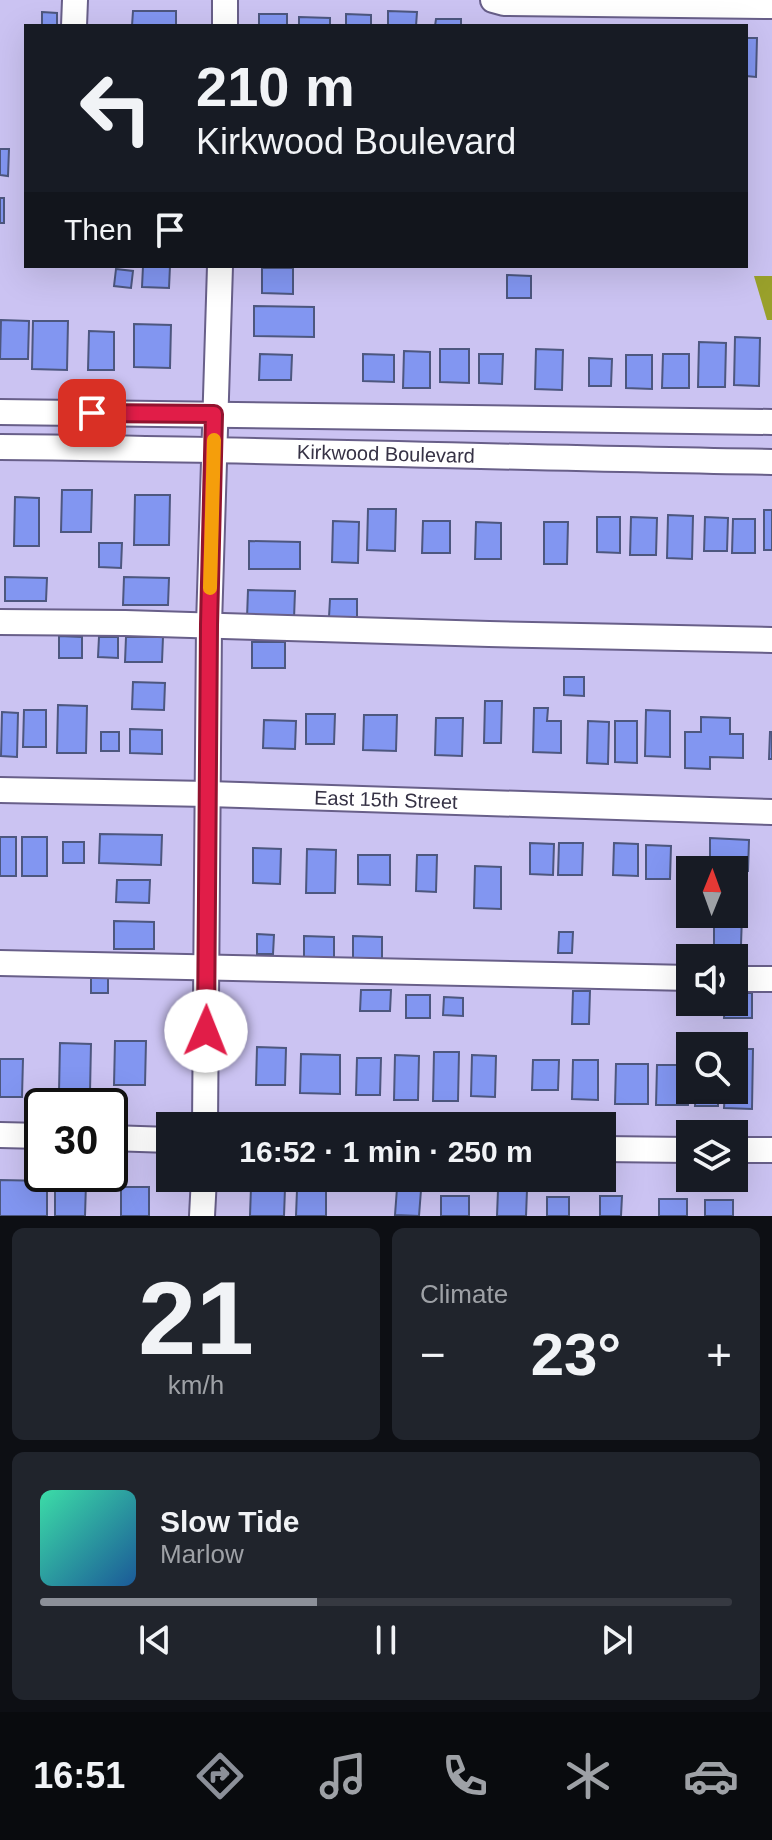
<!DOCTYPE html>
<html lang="en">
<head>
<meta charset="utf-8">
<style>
	:root { --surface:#171b24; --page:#20242c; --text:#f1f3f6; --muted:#9ea1a6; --line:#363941; --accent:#8c9099 }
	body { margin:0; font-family:Arial,sans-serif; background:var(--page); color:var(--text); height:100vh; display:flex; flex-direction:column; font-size:30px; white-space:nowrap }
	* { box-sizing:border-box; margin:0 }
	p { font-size:26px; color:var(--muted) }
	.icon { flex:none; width:44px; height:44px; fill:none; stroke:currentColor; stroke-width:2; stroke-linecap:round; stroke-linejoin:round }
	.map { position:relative; height:1216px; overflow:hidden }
	.drawer { display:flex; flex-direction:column; gap:12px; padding:12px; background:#0d0f14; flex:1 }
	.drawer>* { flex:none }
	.banner { position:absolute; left:24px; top:24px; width:724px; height:244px; border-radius:0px; box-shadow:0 8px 32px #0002; background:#171b24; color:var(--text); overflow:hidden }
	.needle { width:52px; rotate:1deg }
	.controls { position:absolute; left:676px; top:856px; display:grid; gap:16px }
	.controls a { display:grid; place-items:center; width:72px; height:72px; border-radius:0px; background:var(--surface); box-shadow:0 8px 32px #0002; font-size:40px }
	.speed { position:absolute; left:24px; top:1088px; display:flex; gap:16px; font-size:40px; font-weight:700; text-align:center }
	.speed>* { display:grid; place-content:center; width:104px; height:104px; border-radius:50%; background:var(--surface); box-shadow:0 8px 32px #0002; line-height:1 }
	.speed .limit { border:4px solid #111; border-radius:12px; background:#fff; color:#111 }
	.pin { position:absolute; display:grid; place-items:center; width:68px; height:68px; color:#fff; margin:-34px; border-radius:16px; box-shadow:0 4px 12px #0006 }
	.me { position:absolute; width:88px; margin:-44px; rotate:1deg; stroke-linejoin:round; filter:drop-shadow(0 0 6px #0008) }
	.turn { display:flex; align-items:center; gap:28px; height:168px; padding:0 40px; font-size:36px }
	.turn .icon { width:104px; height:104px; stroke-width:2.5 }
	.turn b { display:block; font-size:56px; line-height:68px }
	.then { display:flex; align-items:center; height:76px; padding:0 40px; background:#0003; gap:16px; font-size:30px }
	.big { font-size:60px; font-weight:800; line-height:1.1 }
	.drawer .widget { flex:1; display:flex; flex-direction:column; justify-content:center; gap:12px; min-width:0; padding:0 28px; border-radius:12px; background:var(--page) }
	.drawer .dial { align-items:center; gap:0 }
	.dial b { font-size:104px; line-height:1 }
	.song { display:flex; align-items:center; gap:24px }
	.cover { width:96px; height:96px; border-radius:12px; background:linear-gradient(135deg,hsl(160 70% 55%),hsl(210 70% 35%)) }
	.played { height:8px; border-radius:4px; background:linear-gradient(90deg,var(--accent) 40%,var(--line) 40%) }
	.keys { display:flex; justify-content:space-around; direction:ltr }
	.heat { display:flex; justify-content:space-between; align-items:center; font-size:44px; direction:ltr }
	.drawer .tiles { flex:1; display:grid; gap:12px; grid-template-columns:1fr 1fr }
	.widget:last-child { grid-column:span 2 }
	.trip { position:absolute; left:156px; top:1112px; width:460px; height:80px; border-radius:0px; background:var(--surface); box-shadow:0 8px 32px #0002; font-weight:800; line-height:80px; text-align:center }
	.tab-bar { display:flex; height:128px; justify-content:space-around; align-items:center; background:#090b0e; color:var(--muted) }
	.tab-bar .icon { width:56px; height:56px }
	.tab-bar .selected { color:var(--accent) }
	.tab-bar b { font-size:36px; color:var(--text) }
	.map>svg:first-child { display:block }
	.forest { fill:#99a02b }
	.building { fill:#8296f1; stroke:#4d577f; stroke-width:2 }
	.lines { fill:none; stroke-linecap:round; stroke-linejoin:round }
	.minor-casing { stroke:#685f89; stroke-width:28 }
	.minor { stroke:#fff; stroke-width:24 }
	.route-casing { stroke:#92132f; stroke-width:20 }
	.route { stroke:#e11d48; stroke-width:14 }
	.slow { stroke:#f59e0b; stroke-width:14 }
	.labels { text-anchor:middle; stroke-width:6; stroke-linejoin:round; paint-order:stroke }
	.street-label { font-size:20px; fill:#363245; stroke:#cbc3f2 }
</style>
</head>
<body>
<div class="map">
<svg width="772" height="1216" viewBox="0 0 772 1216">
	<rect width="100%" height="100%" fill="#cbc3f2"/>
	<!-- forest -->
	<path class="forest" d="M 754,276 L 772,276 L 772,320 L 767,320 Z"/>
	<!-- building -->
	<g class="building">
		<path d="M 133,11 L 176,11 L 176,26 L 132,26 Z"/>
		<path d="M 388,11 L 417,12 L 416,26 L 388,26 Z"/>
		<path d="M 42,12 L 57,13 L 57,26 L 42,26 Z"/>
		<rect x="259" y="14" width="28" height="12"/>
		<path d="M 346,14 L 371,15 L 371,26 L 346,26 Z"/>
		<path d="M 299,17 L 330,18 L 330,26 L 299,26 Z"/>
		<path d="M 436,19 L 461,19 L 461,26 L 435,26 Z"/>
		<path d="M 746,38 L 757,38 L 756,77 L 746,76 Z"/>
		<path d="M 0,149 L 9,149 L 8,176 L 0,175 Z"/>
		<rect x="0" y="198" width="4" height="25"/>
		<path d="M 143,266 L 170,266 L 169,288 L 142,287 Z"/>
		<path d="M 262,268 L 293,268 L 293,294 L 262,293 Z"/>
		<path d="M 116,269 L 133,271 L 131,288 L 114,286 Z"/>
		<path d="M 507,275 L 531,276 L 531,298 L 507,298 Z"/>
		<path d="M 254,306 L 314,307 L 314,337 L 254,336 Z"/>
		<path d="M 1,320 L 29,321 L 28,359 L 0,359 Z"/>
		<path d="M 33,321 L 68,321 L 67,370 L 32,369 Z"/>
		<path d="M 134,324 L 171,325 L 170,368 L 134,367 Z"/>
		<path d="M 89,331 L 114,332 L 114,370 L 88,370 Z"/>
		<path d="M 735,337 L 760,338 L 759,386 L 734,385 Z"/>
		<path d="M 699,342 L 726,343 L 725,387 L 698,387 Z"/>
		<path d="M 440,349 L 469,349 L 469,383 L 440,382 Z"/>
		<path d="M 536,349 L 563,350 L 562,390 L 535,389 Z"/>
		<path d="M 404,351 L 430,352 L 430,388 L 403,388 Z"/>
		<path d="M 260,354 L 292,355 L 291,380 L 259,380 Z"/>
		<path d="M 363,354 L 394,355 L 394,382 L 363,381 Z"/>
		<path d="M 479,354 L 503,354 L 502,384 L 479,383 Z"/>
		<path d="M 663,354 L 689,354 L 689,388 L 662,388 Z"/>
		<path d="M 626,355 L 652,355 L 652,389 L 626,388 Z"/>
		<path d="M 589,358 L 612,359 L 611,386 L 589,386 Z"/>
		<path d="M 62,490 L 92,490 L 91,532 L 61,532 Z"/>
		<path d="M 135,495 L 170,495 L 169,545 L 134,545 Z"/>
		<path d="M 15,497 L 39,498 L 39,546 L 14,546 Z"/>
		<path d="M 368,509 L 396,509 L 395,551 L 367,550 Z"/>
		<rect x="764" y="510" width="8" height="40"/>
		<path d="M 668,515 L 693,516 L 692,559 L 667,558 Z"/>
		<path d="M 597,517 L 620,517 L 620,553 L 597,552 Z"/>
		<path d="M 631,517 L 657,518 L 656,555 L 630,555 Z"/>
		<path d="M 705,517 L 728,518 L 727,551 L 704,551 Z"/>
		<path d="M 733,519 L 755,519 L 755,553 L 732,553 Z"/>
		<path d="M 333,521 L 359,522 L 358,563 L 332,562 Z"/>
		<path d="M 423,521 L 450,521 L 450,553 L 422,553 Z"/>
		<path d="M 476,522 L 501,523 L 501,559 L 475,559 Z"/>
		<path d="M 544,522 L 568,522 L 567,564 L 544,564 Z"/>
		<path d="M 249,541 L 300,542 L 300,569 L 249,569 Z"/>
		<path d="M 99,543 L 122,543 L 121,568 L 99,567 Z"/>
		<path d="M 5,577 L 47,578 L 46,601 L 5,601 Z"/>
		<path d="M 124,577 L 169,578 L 168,605 L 123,605 Z"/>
		<path d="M 248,590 L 295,591 L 294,619 L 247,618 Z"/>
		<path d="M 330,599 L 357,599 L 357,618 L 329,617 Z"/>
		<path d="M 59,636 L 82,637 L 82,658 L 59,658 Z"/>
		<path d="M 99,637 L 118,637 L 118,658 L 98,657 Z"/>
		<path d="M 126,637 L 163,637 L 162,662 L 125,662 Z"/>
		<rect x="252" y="642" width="33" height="26"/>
		<path d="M 564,677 L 584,677 L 584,696 L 564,695 Z"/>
		<path d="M 133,682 L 165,683 L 164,710 L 132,709 Z"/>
		<path d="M 485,701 L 502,701 L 501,743 L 484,743 Z"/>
		<path d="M 58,705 L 87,706 L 86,753 L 57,753 Z"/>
		<path d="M 534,708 L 548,708 L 547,721 L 561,721 L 561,753 L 533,752 Z"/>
		<path d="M 24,710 L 46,710 L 46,747 L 23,747 Z"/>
		<path d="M 646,710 L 670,711 L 670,757 L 645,756 Z"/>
		<path d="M 2,712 L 18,713 L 17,757 L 1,756 Z"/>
		<path d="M 306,714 L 335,714 L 334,744 L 306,744 Z"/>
		<path d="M 364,715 L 397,715 L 396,751 L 363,750 Z"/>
		<path d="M 701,717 L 730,718 L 730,734 L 743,734 L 743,758 L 710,757 L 710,769 L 685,768 L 685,732 L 701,732 Z"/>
		<path d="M 436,718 L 463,718 L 462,756 L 435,755 Z"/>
		<path d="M 264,720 L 296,721 L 295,749 L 263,748 Z"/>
		<path d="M 588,721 L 609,722 L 608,764 L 587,763 Z"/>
		<path d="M 615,721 L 637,721 L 637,763 L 615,762 Z"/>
		<path d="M 130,729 L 162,730 L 162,754 L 130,753 Z"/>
		<rect x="101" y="732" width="18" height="19"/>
		<path d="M 770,732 L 772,732 L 772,759 L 769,759 Z"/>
		<path d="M 100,834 L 162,835 L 161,865 L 99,863 Z"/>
		<rect x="0" y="837" width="16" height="39"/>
		<rect x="22" y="837" width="25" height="39"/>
		<path d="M 710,838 L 749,840 L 748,871 L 721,870 L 721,857 L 710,857 Z"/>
		<rect x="63" y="842" width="21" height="21"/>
		<path d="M 530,843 L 554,844 L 553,875 L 530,874 Z"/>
		<path d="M 559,843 L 583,843 L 582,875 L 558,875 Z"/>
		<path d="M 614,843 L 638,844 L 638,876 L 613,875 Z"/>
		<path d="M 646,845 L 671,846 L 670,879 L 646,879 Z"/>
		<path d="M 253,848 L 281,849 L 280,884 L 253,883 Z"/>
		<path d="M 307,849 L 336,850 L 335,893 L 306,893 Z"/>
		<path d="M 358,855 L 390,855 L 390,885 L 358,884 Z"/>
		<path d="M 417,855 L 437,855 L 436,892 L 416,891 Z"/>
		<path d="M 475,866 L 501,867 L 501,909 L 474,908 Z"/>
		<path d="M 117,880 L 150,880 L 149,903 L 116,902 Z"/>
		<path d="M 714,914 L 742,915 L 741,945 L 714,945 Z"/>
		<path d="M 114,921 L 154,922 L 154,949 L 114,949 Z"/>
		<path d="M 559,932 L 573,932 L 572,953 L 558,953 Z"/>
		<path d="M 257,934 L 274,935 L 273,954 L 257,954 Z"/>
		<path d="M 304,936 L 334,937 L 334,959 L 304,958 Z"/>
		<path d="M 353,936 L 382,937 L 382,960 L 353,959 Z"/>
		<path d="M 91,975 L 108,976 L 108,993 L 91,993 Z"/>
		<path d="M 361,990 L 391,990 L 390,1011 L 360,1011 Z"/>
		<path d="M 573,991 L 590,991 L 589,1024 L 572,1024 Z"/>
		<path d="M 734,993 L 752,993 L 752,1018 L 724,1018 L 725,1002 L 734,1002 Z"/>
		<rect x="406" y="995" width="24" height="23"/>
		<path d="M 444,997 L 463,998 L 463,1016 L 443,1015 Z"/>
		<path d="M 115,1041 L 146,1041 L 145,1085 L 114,1085 Z"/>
		<path d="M 60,1043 L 91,1044 L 90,1092 L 59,1092 Z"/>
		<path d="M 257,1047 L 286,1048 L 285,1085 L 256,1085 Z"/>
		<path d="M 734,1049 L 753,1049 L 752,1109 L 724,1108 L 725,1090 L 734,1090 Z"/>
		<path d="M 434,1052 L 459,1052 L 458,1101 L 433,1101 Z"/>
		<path d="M 301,1054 L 340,1055 L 340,1094 L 300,1093 Z"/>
		<path d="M 395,1055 L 419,1056 L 418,1100 L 394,1100 Z"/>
		<path d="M 472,1055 L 496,1056 L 495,1097 L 471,1096 Z"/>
		<path d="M 357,1058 L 381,1058 L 380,1095 L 356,1095 Z"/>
		<path d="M 0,1059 L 23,1059 L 22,1097 L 0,1097 Z"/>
		<path d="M 533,1060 L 559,1060 L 558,1090 L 532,1090 Z"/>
		<path d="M 573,1060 L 598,1060 L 598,1100 L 572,1099 Z"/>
		<path d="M 616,1064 L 648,1064 L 648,1104 L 615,1104 Z"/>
		<path d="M 657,1065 L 689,1065 L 688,1105 L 656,1105 Z"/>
		<path d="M 696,1090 L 718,1090 L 718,1106 L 695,1106 Z"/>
		<path d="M 0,1180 L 47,1181 L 47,1216 L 0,1216 Z"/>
		<path d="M 55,1182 L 86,1183 L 85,1216 L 55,1216 Z"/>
		<rect x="121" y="1187" width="28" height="29"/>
		<path d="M 251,1187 L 285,1188 L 284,1216 L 250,1216 Z"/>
		<path d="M 397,1188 L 421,1190 L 419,1216 L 395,1215 Z"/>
		<path d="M 297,1190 L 326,1191 L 326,1216 L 296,1216 Z"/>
		<path d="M 498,1190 L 527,1190 L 526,1216 L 497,1216 Z"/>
		<rect x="441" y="1196" width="28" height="20"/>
		<path d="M 600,1196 L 622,1196 L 621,1216 L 600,1216 Z"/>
		<rect x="547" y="1197" width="22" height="19"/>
		<rect x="659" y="1199" width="28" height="17"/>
		<rect x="705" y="1200" width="28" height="16"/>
	</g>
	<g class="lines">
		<!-- minor casing -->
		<g class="minor-casing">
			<g id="minor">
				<path d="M 493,0 L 504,3 L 772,6"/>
				<path d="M 74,26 L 75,0"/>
				<path d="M 225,26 L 225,0"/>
				<path d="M 0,412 L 772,422"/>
				<path id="s1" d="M 0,447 C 257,449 515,458 772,462"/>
				<path d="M 0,622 L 125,623 L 489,634 L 772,640"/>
				<path id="s2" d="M 0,790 L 208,794 L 772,812"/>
				<path d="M 0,963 L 690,978"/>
				<path d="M 734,979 L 772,979"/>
				<path d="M 205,1126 L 209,625 L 220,266"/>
				<path d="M 0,1135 L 42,1136"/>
				<path d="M 110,1138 L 170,1140"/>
				<path d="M 602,1149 L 690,1150"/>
				<path d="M 734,1150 L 772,1150"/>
				<path d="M 202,1216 L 204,1178"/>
			</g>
		</g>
		<!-- minor -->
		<use href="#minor" class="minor"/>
	</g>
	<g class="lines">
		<!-- route casing -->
		<g class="route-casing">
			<path id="route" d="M 92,413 L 214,414 L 209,625 L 206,1031"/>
		</g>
		<!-- route -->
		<use href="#route" class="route"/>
		<!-- slow -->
		<path class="slow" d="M 210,588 L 214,440"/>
	</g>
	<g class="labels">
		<!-- street labels -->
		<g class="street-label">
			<text dy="7" stroke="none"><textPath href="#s1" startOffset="386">Kirkwood Boulevard</textPath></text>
			<text dy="7" stroke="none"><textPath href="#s2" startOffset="386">East 15th Street</textPath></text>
		</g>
	</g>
</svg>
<div class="controls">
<a><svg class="needle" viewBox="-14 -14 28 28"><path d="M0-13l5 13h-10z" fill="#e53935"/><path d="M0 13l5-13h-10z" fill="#9ea1a6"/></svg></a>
<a><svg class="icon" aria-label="sound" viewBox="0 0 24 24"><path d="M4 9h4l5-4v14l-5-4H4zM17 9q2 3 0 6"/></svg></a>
<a><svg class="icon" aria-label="search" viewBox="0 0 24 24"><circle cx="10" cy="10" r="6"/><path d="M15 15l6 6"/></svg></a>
<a><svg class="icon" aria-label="layers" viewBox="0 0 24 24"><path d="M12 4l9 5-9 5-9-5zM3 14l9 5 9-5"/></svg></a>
</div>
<div class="speed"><div class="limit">30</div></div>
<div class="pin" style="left:92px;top:413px;background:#d93025"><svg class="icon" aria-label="arrive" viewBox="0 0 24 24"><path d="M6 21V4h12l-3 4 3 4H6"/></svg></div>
<svg class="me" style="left:206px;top:1031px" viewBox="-20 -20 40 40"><circle r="19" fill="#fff"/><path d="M0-13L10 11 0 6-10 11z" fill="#e11d48"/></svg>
<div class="trip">16:52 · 1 min · 250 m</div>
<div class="banner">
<div class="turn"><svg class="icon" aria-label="left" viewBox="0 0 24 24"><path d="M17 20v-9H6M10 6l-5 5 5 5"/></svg><div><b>210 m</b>Kirkwood Boulevard</div></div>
<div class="then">Then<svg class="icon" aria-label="arrive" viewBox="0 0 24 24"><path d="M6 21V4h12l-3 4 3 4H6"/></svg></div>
</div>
</div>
<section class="drawer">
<div class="tiles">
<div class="widget dial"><b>21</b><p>km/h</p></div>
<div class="widget"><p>Climate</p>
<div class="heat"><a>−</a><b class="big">23°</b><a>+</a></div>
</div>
<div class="widget">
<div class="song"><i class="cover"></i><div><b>Slow Tide</b><p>Marlow</p></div></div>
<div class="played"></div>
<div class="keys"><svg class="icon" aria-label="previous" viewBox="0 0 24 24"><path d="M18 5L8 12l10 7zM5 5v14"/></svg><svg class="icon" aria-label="pause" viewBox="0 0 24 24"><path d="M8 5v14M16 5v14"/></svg><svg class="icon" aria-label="next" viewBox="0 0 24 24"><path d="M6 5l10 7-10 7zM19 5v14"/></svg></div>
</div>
</div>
</section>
<nav class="tab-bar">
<b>16:51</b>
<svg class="icon selected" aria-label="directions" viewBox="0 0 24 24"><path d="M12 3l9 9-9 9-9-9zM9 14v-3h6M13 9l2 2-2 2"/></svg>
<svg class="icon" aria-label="music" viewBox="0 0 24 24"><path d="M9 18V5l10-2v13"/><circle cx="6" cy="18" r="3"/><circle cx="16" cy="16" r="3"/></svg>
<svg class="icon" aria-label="phone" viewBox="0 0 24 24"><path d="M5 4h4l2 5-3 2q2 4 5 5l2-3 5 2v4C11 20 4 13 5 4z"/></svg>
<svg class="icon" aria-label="climate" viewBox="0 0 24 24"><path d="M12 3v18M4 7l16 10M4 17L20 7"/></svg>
<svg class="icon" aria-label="car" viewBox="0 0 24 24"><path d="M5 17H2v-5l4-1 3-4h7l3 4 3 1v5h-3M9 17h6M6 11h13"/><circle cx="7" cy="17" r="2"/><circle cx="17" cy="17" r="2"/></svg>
</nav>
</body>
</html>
